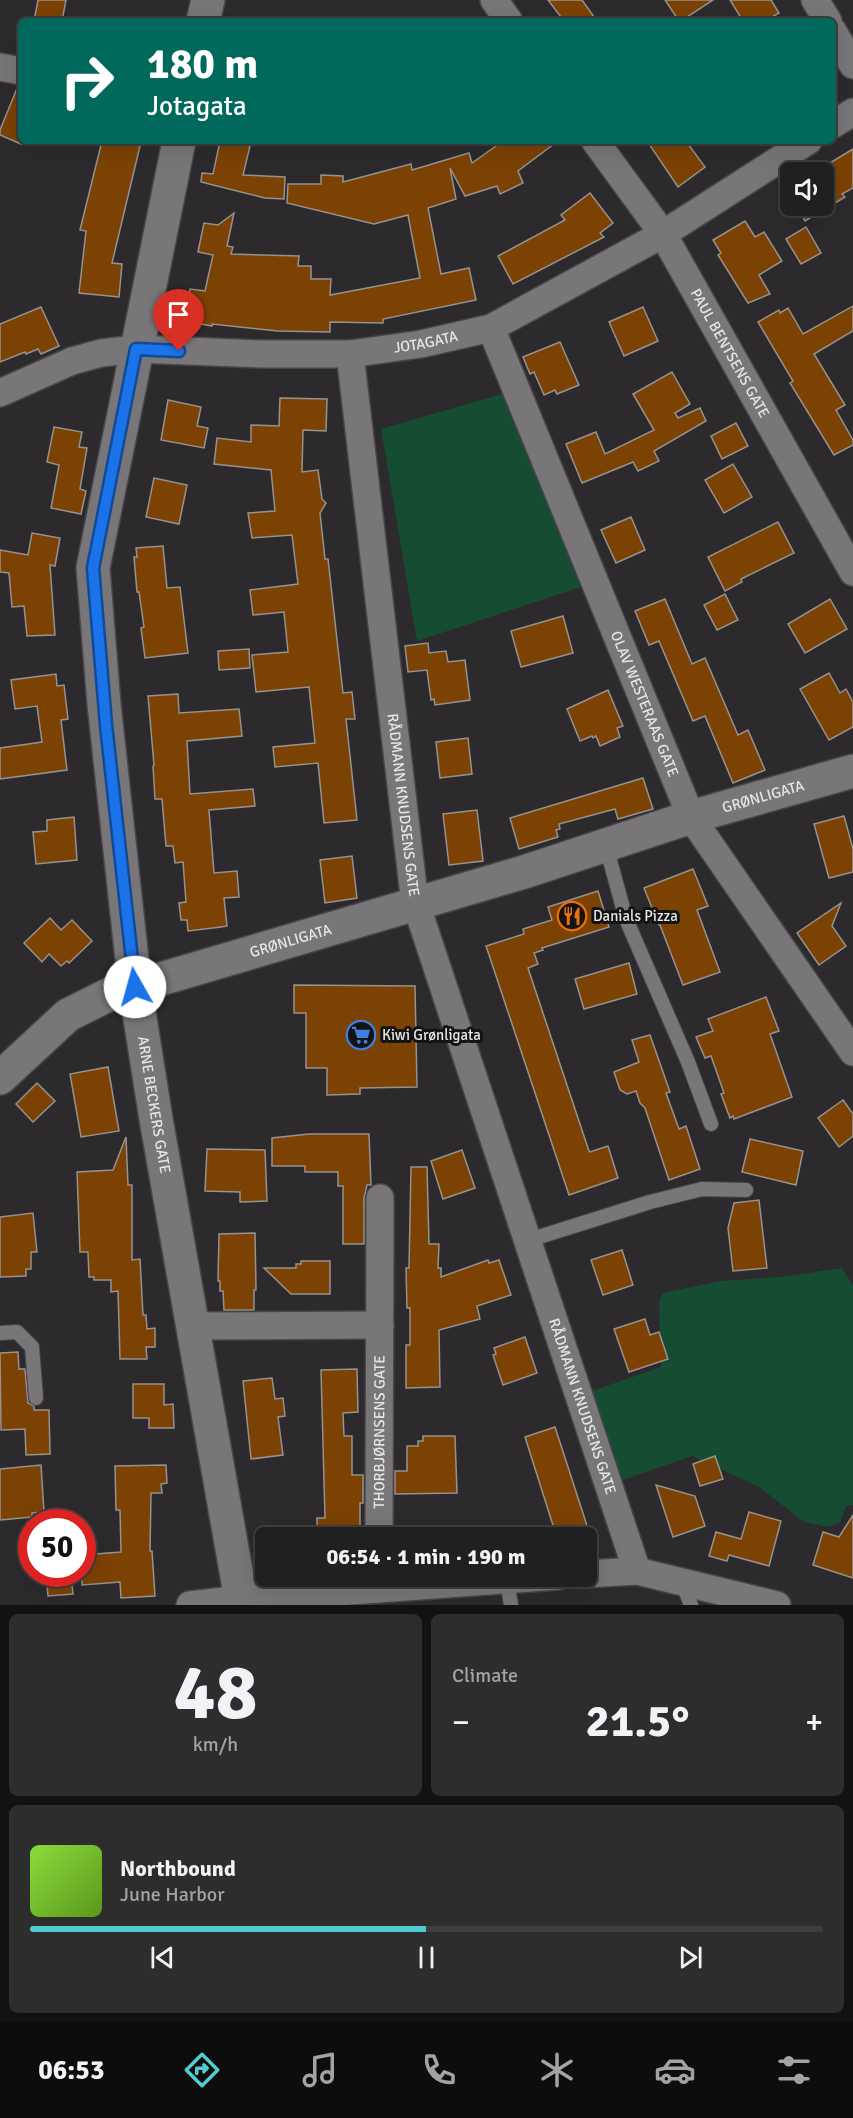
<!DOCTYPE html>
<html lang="en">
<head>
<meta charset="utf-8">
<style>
	:root { --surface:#212021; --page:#2d2d2e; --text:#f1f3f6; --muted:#a2a3a5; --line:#3e3e3f; --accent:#51ccd3 }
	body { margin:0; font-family:Signika,sans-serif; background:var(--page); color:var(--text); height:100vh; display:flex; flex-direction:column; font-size:22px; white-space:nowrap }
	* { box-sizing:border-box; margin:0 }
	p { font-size:20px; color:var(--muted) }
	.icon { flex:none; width:33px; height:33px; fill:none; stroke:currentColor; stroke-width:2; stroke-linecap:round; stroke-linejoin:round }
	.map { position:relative; height:1605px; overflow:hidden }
	.sheet { display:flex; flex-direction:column; gap:9px; padding:9px; background:#121212; flex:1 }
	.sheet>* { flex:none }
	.banner { position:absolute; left:18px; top:18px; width:818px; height:126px; border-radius:9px; box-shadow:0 6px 24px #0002,0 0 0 2px var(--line); background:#00695c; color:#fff; overflow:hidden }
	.controls { position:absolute; left:780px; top:162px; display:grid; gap:12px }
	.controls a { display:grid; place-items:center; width:54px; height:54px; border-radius:9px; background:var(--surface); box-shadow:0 6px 24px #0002,0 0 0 2px var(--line); font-size:30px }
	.speed { position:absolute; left:18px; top:1509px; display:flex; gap:12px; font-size:30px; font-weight:700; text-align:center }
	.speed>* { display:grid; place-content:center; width:78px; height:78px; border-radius:50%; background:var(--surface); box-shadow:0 6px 24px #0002,0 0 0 2px var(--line); line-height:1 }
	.speed .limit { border:9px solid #d22; background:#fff; color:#111 }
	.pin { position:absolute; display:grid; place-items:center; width:51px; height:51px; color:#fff; margin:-62px -26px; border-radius:50% 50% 50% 0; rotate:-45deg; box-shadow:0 0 6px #0007 }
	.pin .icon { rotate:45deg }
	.me { position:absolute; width:66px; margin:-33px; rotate:353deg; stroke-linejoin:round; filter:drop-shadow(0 0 4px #0008) }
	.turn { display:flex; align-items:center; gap:21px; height:126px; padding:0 30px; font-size:27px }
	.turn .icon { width:78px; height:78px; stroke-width:2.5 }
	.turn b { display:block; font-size:42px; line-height:51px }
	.big { font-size:45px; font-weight:700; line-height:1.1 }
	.sheet .card { flex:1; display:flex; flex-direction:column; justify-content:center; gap:9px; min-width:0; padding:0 21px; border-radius:9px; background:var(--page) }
	.sheet .dial { align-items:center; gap:0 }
	.dial b { font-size:78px; line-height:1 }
	.song { display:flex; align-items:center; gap:18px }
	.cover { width:72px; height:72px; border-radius:9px; background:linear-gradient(135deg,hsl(90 70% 55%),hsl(90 70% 35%)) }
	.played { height:6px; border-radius:3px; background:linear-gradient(90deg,var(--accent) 50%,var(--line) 50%) }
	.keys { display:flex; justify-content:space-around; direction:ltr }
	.heat { display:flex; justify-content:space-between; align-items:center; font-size:33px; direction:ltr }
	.sheet .tiles { flex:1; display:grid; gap:9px; grid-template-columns:1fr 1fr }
	.card:last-child { grid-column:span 2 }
	.trip { position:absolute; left:255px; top:1527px; width:342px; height:60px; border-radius:9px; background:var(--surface); box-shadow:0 6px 24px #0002,0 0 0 2px var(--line); font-weight:700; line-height:60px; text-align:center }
	.tabs { display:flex; height:96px; justify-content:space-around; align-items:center; background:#0d0d0d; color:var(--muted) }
	.tabs .icon { width:42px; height:42px }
	.tabs .selected { color:var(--accent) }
	.tabs b { font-size:27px; color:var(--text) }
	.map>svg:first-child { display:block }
	.green { fill:#154c32 }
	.building { fill:#7c4203; stroke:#96928f; stroke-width:1.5 }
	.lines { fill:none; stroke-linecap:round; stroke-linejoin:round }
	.service-casing { stroke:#474547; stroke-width:16 }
	.minor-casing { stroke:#474547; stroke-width:30 }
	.secondary-casing { stroke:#474547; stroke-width:36 }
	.service { stroke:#797679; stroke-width:14 }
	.minor { stroke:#797679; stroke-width:27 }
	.secondary { stroke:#797679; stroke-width:33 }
	.route-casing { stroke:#114b97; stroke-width:15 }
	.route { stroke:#1a73e8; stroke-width:10 }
	.labels { text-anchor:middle; stroke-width:6; stroke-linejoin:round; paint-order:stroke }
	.street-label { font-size:15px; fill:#e7e5e6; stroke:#141314 }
	.poi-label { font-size:15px; fill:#e7e5e6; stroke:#141314; text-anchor:start }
</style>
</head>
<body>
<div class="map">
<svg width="853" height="1605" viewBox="0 0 853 1605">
	<rect width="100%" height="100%" fill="#2c2a2c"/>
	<!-- green -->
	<g class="green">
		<path d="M 505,393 L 581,587 L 417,641 L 381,429 Z"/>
		<path d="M 842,1268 L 853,1285 L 853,1505 L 846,1506 L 840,1522 L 828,1527 L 804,1522 L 759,1487 L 692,1456 L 617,1482 L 586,1393 L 661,1367 L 659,1303 L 662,1293 L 721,1281 L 780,1277 Z"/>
	</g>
	<!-- building -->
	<g class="building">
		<path d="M 38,0 L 66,0 L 62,21 L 34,21 Z"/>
		<path d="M 548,0 L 582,0 L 597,21 L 564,21 Z"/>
		<path d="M 665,0 L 713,0 L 681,21 L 679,21 Z"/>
		<path d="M 730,0 L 771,0 L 779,13 L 765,21 L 743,21 Z"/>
		<path d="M 18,86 L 21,86 L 21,144 L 0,135 L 0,130 Z"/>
		<path d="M 102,141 L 134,141 L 134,144 L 140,146 L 112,263 L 122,264 L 119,297 L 79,293 L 86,231 L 80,230 Z"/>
		<path d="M 220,141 L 231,141 L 250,146 L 243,175 L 285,177 L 284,199 L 265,198 L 201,182 L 202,173 L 213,174 Z"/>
		<path d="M 503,141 L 558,141 L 518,171 L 523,183 L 500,194 L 497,186 L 465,196 L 450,168 L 456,199 L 428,208 L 441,274 L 469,268 L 476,300 L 383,319 L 383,323 L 330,322 L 330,332 L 278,331 L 212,324 L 212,326 L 184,321 L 190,289 L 205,291 L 213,255 L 198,252 L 204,223 L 218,225 L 234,213 L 227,246 L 233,247 L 231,254 L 299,256 L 298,266 L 311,266 L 311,279 L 331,279 L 330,295 L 420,278 L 408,215 L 374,224 L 287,203 L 288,184 L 321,184 L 321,175 L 343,176 L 343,182 L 411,164 L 412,170 L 469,153 L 472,163 Z"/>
		<path d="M 647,141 L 686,141 L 705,167 L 678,187 Z"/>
		<path d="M 853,149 L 853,188 L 842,194 L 845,197 L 805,221 L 796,206 L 824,206 L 824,172 L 815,172 Z"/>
		<path d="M 590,193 L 613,223 L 600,233 L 604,237 L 513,284 L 498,256 L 565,220 L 561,215 Z"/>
		<path d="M 745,221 L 755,237 L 764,232 L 782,261 L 759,275 L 770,294 L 748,303 L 718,255 L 721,253 L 713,240 Z"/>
		<path d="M 806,227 L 821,253 L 801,264 L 786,239 Z"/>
		<path d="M 853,306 L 853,331 L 814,354 L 845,405 L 836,410 L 853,440 L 853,445 L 834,455 L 790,383 L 793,381 L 758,322 L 779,310 L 780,313 L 788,308 L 803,334 Z"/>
		<path d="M 41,307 L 59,346 L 41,354 L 38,349 L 26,354 L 25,352 L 0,362 L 0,324 Z"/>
		<path d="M 643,307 L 658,341 L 624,356 L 609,322 Z"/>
		<path d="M 560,342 L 579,385 L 557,394 L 555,390 L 544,395 L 534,372 L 530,374 L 523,357 Z"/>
		<path d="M 672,372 L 690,404 L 675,413 L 678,418 L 700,408 L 706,421 L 654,451 L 659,461 L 638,471 L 633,462 L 582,483 L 566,444 L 596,432 L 605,454 L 654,430 L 633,394 Z"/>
		<path d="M 280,398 L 327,399 L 326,431 L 303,430 L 302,472 L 318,470 L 322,499 L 326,503 L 320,513 L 325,559 L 328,559 L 343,693 L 352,692 L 355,719 L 346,719 L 357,820 L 324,823 L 318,763 L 275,767 L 273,747 L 315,743 L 309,687 L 256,692 L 252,655 L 288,652 L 284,612 L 253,615 L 250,590 L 298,584 L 292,535 L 252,538 L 248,513 L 275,511 L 271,470 L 214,464 L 217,438 L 251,442 L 251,425 L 279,426 Z"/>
		<path d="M 168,400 L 201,407 L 197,426 L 208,428 L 204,448 L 161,440 Z"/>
		<path d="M 736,423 L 748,446 L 722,459 L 711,436 Z"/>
		<path d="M 54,427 L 82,432 L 79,447 L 87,448 L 80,489 L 86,491 L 81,514 L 51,508 L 59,465 L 47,462 Z"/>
		<path d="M 733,464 L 752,497 L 724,513 L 705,480 Z"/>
		<path d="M 154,478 L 187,485 L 179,524 L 146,517 Z"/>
		<path d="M 631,517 L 645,550 L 616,563 L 601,530 Z"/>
		<path d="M 778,522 L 794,553 L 741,579 L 742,582 L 725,591 L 708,557 Z"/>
		<path d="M 32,533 L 60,538 L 55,566 L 50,565 L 55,635 L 27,636 L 24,606 L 12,607 L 9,573 L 0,572 L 0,550 L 28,555 Z"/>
		<path d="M 163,546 L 167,588 L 180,587 L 188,653 L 145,658 L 141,628 L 144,627 L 139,592 L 137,592 L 134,557 L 137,557 L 136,548 Z"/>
		<path d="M 725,594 L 738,620 L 717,630 L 704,605 Z"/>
		<path d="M 665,599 L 692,664 L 705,658 L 738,735 L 748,730 L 765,770 L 733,783 L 705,716 L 693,721 L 659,641 L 649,645 L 635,611 Z"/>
		<path d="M 830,599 L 847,629 L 805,653 L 788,624 Z"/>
		<path d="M 563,616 L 573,653 L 521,667 L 511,631 Z"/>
		<path d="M 428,643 L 429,653 L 446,651 L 448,662 L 465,660 L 470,700 L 435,705 L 434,699 L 431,700 L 427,670 L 408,672 L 405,646 Z"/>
		<path d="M 249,649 L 250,668 L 219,670 L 218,651 Z"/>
		<path d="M 829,673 L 840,693 L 846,689 L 853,702 L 853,727 L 829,740 L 800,689 Z"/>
		<path d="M 56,674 L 57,686 L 64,685 L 68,719 L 61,720 L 67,770 L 0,779 L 0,748 L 42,742 L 37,706 L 15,709 L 11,680 Z"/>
		<path d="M 608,690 L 623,726 L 617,728 L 620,737 L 600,746 L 596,736 L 593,738 L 592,736 L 580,741 L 567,709 Z"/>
		<path d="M 178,694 L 179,713 L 239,709 L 242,736 L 187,741 L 190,794 L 253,789 L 255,806 L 209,810 L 214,873 L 237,871 L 239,897 L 224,898 L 227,926 L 221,927 L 188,931 L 187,920 L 181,920 L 179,903 L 186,902 L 183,862 L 175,863 L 173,846 L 166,846 L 162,799 L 155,799 L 153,766 L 154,765 L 148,696 Z"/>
		<path d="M 468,738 L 472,774 L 440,778 L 436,742 Z"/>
		<path d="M 643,778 L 653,809 L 618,819 L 615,809 L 559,824 L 560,829 L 556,830 L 558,837 L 519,849 L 510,818 Z"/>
		<path d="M 477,810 L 483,861 L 449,865 L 443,814 Z"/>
		<path d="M 844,816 L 853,849 L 853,872 L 829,878 L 814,824 Z"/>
		<path d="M 74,817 L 77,860 L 36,864 L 33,832 L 47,831 L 47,820 Z"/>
		<path d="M 352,856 L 357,898 L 325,903 L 320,860 Z"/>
		<path d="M 693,869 L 708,906 L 697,910 L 720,972 L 683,985 L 660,925 L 659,925 L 644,888 Z"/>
		<path d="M 598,891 L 609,927 L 542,948 L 543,950 L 534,953 L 538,964 L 528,968 L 589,1151 L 590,1152 L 608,1146 L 618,1178 L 569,1195 L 486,946 L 524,934 L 523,929 L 552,920 L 548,907 Z"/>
		<path d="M 841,903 L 832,926 L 846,946 L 819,965 L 797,933 Z"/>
		<path d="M 50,918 L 61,930 L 72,920 L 92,941 L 69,963 L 67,961 L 61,966 L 49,954 L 42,962 L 24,943 Z"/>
		<path d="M 629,963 L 637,994 L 584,1009 L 575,979 Z"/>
		<path d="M 294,985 L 415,986 L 417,1087 L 360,1088 L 360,1094 L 327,1095 L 327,1068 L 306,1068 L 306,1013 L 294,1013 Z"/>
		<path d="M 766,997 L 779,1031 L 770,1034 L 792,1097 L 734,1119 L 733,1116 L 730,1118 L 721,1094 L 724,1093 L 711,1056 L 705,1058 L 696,1037 L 713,1031 L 708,1019 Z"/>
		<path d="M 650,1035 L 670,1092 L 666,1093 L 679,1129 L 686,1126 L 700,1169 L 669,1180 L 645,1108 L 640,1103 L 636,1091 L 627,1094 L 620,1090 L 614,1072 L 639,1062 L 632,1040 Z"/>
		<path d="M 108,1067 L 119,1131 L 81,1137 L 70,1074 Z"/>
		<path d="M 37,1083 L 55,1101 L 33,1122 L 16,1104 Z"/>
		<path d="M 843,1100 L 853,1114 L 853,1136 L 839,1147 L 818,1118 Z"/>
		<path d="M 309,1134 L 369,1134 L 371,1185 L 367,1185 L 364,1198 L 364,1244 L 343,1244 L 343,1186 L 338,1186 L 338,1172 L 305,1172 L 305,1166 L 272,1166 L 272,1138 Z"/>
		<path d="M 126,1137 L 128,1185 L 132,1185 L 132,1260 L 140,1259 L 143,1315 L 146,1315 L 147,1329 L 155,1328 L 155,1347 L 146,1347 L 147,1359 L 120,1359 L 118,1291 L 111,1292 L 111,1280 L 94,1280 L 94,1277 L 89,1277 L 88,1252 L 80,1252 L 77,1172 L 113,1170 Z"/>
		<path d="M 750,1139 L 803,1151 L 796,1185 L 742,1172 Z"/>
		<path d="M 207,1149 L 265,1150 L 267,1201 L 240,1202 L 240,1192 L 205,1191 Z"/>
		<path d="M 462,1150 L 475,1188 L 443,1199 L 431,1161 Z"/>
		<path d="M 411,1167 L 427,1167 L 429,1244 L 439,1244 L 438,1268 L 441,1268 L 441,1277 L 488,1260 L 489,1263 L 499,1260 L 511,1295 L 477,1306 L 480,1319 L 439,1330 L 440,1387 L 406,1388 L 406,1345 L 410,1345 L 410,1308 L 407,1308 L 406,1268 L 409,1268 Z"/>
		<path d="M 759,1200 L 767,1268 L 733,1271 L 728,1228 L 734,1203 Z"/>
		<path d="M 33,1213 L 37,1252 L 31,1252 L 31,1269 L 26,1269 L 26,1276 L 0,1277 L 0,1217 Z"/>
		<path d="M 255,1233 L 256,1290 L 254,1290 L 254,1310 L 224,1310 L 223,1291 L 220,1291 L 220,1281 L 218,1281 L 219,1234 Z"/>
		<path d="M 622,1250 L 633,1285 L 603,1295 L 591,1260 Z"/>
		<path d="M 301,1261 L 330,1261 L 330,1294 L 291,1294 L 264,1268 L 296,1268 L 296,1264 L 301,1264 Z"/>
		<path d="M 645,1319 L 650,1335 L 659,1332 L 668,1359 L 629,1372 L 614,1329 Z"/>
		<path d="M 525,1337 L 537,1373 L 503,1385 L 493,1355 L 496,1354 L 494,1348 Z"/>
		<path d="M 18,1352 L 19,1369 L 25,1369 L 28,1403 L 34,1406 L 34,1410 L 49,1410 L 50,1454 L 26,1455 L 25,1429 L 1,1430 L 0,1353 Z"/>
		<path d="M 357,1369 L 358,1412 L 343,1413 L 344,1436 L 352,1436 L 352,1475 L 363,1475 L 363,1503 L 360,1503 L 360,1538 L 317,1537 L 317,1518 L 325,1518 L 321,1370 Z"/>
		<path d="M 272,1378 L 275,1399 L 283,1398 L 285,1416 L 278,1417 L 283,1455 L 251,1459 L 243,1381 Z"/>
		<path d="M 133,1384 L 164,1384 L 164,1405 L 173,1404 L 174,1428 L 149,1428 L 149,1418 L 133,1418 Z"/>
		<path d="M 555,1427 L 568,1467 L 591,1538 L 557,1538 L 525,1437 Z"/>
		<path d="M 423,1436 L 455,1436 L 457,1493 L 395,1494 L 395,1471 L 407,1471 L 407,1446 L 418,1446 L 418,1441 L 423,1441 Z"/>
		<path d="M 715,1456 L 723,1479 L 700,1486 L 693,1464 Z"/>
		<path d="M 41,1465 L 44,1512 L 32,1513 L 32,1517 L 0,1520 L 0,1469 Z"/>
		<path d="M 166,1465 L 167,1483 L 161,1484 L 162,1493 L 151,1493 L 150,1551 L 152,1551 L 155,1596 L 121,1598 L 120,1582 L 82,1585 L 82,1555 L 121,1552 L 120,1510 L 116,1510 L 115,1466 Z"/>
		<path d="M 656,1485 L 695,1496 L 705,1526 L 673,1537 Z"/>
		<path d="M 749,1512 L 781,1521 L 769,1566 L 729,1555 L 727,1561 L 709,1556 L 716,1532 L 741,1539 Z"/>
		<path d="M 853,1515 L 853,1578 L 813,1565 L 823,1532 L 839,1537 Z"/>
		<path d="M 46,1574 L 71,1574 L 73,1594 L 48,1596 Z"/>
	</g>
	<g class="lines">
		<!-- service casing -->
		<g class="service-casing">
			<g id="service">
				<path d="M 606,846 L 626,919 L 688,1062 L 711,1124"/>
				<path d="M 526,1241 L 650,1202 L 702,1189 L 746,1190"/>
				<path d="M 0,1333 L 17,1332 L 32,1347 L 36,1398"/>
				<path d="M 507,1580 L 511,1605"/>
				<path d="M 682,1582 L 691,1605"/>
			</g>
		</g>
		<!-- minor casing -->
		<g class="minor-casing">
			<g id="minor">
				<path d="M 494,0 L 509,21"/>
				<path d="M 815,0 L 828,21"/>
				<path d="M 832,30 L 853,65"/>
				<path d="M 0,67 L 21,71"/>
				<path d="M 832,125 L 853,112"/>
				<path id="s1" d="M 595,141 L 663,234 L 853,572"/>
				<path id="s2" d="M 491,328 L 691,817 L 853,1052"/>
				<path id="s3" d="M 350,354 L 413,887 L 416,904 L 637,1571"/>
				<path id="s4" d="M 0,393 L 72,361 L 101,353 L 136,349 L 263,354 L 350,354 L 421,344 L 491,328 L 663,234 L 808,141"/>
				<path d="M 193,1326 L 380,1325"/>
				<path id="s5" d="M 379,1538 L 380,1198"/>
				<path d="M 586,1574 L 637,1571 L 777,1605"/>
				<path d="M 190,1605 L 241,1599 L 558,1576"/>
			</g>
		</g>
		<!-- secondary casing -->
		<g class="secondary-casing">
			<g id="secondary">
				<path d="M 203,21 L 208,0"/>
				<path id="s6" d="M 179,141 L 93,568 L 104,704 L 135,987 L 156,1119 L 242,1605"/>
				<path id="s7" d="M 0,1078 L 68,1015 L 110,994 L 524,872 L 691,817 L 853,771"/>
			</g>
		</g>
		<!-- service -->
		<use href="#service" class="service"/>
		<!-- minor -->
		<use href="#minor" class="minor"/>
		<!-- secondary -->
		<use href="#secondary" class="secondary"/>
	</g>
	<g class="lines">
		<!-- route casing -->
		<g class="route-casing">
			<path id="route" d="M 135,987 L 106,725 L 93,568 L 136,349 L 179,351"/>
		</g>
		<!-- route -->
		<use href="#route" class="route"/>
	</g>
	<!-- icons -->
	<defs>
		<g id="restaurant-ring" transform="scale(1.5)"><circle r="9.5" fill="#141314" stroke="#e8710a" stroke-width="1.5"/><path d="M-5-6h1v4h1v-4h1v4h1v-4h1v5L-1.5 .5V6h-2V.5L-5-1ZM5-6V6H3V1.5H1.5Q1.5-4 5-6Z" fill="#e8710a"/></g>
		<g id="supermarket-ring" transform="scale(1.5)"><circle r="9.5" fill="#141314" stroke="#3f7fe0" stroke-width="1.5"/><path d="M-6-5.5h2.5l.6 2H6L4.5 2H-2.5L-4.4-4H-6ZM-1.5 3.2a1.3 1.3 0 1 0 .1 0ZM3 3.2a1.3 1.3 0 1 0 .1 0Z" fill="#3f7fe0"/></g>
	</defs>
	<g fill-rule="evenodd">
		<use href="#restaurant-ring" x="572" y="916"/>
		<use href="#supermarket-ring" x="361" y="1035"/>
	</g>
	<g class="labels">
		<!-- street labels -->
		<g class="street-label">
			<text dy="5" stroke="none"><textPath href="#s4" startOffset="435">JOTAGATA</textPath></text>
			<text dy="5" stroke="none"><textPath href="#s1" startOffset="252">PAUL BENTSENS GATE</textPath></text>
			<text dy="5" stroke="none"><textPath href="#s2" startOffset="406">OLAV WESTERAAS GATE</textPath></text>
			<text dy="5" stroke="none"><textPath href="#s7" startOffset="822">GRØNLIGATA</textPath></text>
			<text dy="5" stroke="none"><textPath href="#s3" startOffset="454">RÅDMANN KNUDSENS GATE</textPath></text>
			<text dy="5" stroke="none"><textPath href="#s7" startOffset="328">GRØNLIGATA</textPath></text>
			<text dy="5" stroke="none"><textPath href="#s6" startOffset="976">ARNE BECKERS GATE</textPath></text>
			<text dy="5" stroke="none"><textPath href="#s3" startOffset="1083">RÅDMANN KNUDSENS GATE</textPath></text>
			<text dy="5" stroke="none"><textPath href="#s5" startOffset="106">THORBJØRNSENS GATE</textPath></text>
		</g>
		<!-- poi labels -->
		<g class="poi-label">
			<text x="593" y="921">Danials Pizza</text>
			<text x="382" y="1040">Kiwi Grønligata</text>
		</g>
	</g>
</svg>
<div class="controls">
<a><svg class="icon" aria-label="sound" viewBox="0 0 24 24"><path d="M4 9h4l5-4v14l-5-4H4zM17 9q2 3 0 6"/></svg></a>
</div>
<div class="speed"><div class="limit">50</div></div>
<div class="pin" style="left:179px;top:351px;background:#d93025"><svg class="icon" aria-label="arrive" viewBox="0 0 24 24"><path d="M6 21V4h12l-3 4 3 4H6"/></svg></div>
<svg class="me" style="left:135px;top:987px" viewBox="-20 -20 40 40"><circle r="19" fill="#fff"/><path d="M0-13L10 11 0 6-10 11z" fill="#1a73e8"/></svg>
<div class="trip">06:54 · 1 min · 190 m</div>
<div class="banner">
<div class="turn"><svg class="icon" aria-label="right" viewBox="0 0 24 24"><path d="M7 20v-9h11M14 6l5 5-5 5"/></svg><div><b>180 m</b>Jotagata</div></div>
</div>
</div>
<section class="sheet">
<div class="tiles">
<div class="card dial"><b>48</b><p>km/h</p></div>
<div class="card"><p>Climate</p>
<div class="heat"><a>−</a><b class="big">21.5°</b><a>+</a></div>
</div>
<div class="card">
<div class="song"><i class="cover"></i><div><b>Northbound</b><p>June Harbor</p></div></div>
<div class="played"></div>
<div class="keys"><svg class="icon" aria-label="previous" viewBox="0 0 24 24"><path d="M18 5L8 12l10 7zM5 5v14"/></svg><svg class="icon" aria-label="pause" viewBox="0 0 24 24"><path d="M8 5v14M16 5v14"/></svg><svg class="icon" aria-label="next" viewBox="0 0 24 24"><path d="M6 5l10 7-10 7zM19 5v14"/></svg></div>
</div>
</div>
</section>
<nav class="tabs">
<b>06:53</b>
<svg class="icon selected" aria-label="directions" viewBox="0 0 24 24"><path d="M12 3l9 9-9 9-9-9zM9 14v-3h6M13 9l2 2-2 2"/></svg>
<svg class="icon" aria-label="music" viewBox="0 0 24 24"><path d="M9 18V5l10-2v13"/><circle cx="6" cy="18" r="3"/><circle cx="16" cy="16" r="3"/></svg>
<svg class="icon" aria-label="phone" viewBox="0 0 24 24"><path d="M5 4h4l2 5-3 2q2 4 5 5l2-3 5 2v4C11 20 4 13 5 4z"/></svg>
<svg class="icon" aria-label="climate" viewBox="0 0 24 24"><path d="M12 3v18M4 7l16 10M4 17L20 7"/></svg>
<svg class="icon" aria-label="car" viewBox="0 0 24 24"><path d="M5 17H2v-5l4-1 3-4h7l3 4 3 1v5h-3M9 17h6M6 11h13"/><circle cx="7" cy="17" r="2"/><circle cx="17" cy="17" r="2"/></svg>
<svg class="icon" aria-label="filters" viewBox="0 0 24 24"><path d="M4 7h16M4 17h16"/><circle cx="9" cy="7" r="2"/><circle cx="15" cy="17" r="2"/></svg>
</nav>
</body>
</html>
